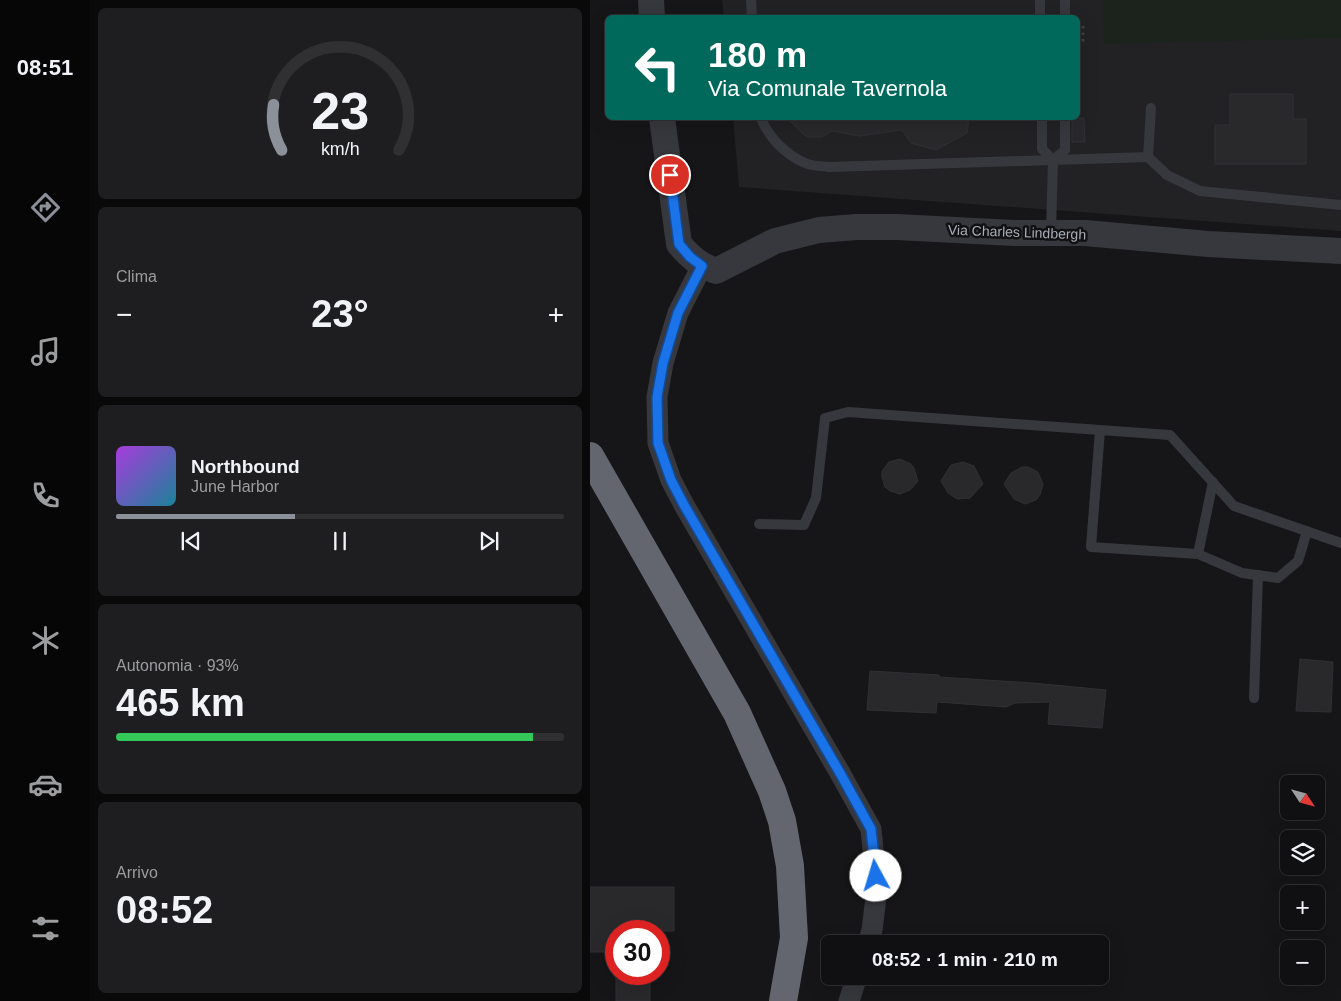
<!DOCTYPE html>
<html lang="it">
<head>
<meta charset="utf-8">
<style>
	:root { --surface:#101012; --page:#1e1e20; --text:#f1f3f6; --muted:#9c9d9f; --line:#303032; --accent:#8c9099 }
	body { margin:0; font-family:Arial,sans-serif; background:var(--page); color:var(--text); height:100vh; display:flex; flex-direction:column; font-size:19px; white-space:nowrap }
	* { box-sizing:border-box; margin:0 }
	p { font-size:16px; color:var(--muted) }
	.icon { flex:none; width:28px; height:28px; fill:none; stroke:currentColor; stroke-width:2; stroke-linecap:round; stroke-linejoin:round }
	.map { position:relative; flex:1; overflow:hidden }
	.drawer { display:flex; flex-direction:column; gap:8px; padding:8px; background:#09090a; width:500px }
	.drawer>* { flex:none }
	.hud { position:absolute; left:15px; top:15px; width:475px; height:105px; border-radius:8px; box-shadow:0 5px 20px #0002,0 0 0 1px var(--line); background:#00695c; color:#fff; overflow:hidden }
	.needle { width:32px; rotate:126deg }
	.buttons { position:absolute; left:690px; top:775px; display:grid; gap:10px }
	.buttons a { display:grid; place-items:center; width:45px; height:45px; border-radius:8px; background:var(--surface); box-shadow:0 5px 20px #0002,0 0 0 1px var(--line); font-size:25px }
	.speed { position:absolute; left:15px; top:920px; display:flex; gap:10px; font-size:25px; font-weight:700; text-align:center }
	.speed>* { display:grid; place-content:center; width:65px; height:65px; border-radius:50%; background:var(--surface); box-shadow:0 5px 20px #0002,0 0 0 1px var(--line); line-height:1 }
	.speed .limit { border:8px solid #d22; background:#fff; color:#111 }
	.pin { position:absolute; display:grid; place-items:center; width:42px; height:42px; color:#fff; margin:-21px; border:2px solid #fff; border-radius:50%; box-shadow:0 1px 5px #0007 }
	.me { position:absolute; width:55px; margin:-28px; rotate:354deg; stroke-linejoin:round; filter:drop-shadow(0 0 4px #0008) }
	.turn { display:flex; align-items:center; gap:18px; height:105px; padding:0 20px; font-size:22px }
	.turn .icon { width:65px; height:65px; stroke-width:2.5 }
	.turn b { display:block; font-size:35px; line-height:42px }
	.big { font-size:38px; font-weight:700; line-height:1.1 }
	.drawer .tile { flex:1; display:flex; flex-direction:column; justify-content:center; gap:8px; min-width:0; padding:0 18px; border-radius:8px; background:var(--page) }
	.drawer .dial { align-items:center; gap:0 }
	.dial svg { height:130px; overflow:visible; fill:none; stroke:var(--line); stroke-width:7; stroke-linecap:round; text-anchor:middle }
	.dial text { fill:var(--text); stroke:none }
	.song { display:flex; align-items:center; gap:15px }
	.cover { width:60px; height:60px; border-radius:8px; background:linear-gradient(135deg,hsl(280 70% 55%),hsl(190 70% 35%)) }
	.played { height:5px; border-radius:2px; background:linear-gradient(90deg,var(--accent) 40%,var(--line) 40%) }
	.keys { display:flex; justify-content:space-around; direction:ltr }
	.heat { display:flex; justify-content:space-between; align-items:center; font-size:28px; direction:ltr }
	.charge { height:8px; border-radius:4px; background:linear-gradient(90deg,#34c759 93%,var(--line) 0) }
	.trip { position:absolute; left:231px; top:935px; width:288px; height:50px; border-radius:8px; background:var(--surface); box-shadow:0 5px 20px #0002,0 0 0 1px var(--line); font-weight:700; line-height:50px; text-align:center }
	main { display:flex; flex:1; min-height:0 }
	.dock { display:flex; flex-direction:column; width:90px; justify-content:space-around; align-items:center; background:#060607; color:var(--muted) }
	.dock .icon { width:35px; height:35px }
	.dock .on { color:var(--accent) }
	.dock b { font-size:22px; color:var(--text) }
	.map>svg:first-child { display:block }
	.built { fill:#222225 }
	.green { fill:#1c231d }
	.building { fill:#29292c; stroke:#303034 }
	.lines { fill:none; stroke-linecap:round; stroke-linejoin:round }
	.path { stroke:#3d3f44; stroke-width:3; stroke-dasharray:2.5 4; stroke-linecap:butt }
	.service { stroke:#37383d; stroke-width:10 }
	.minor { stroke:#37383d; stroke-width:21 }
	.tertiary { stroke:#37383d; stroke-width:26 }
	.motorway { stroke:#63666e; stroke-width:28 }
	.route-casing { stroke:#114b97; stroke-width:12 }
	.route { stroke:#1a73e8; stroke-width:9 }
	.labels { text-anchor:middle; stroke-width:5; stroke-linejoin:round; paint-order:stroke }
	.street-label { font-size:14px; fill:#a8adb8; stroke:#111113 }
</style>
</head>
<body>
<main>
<nav class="dock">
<b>08:51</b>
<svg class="icon on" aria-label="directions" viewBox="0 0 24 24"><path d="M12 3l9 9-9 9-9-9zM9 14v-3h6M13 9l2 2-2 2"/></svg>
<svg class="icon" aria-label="music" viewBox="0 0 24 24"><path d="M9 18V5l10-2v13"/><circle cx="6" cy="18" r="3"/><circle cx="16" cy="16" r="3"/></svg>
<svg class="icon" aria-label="phone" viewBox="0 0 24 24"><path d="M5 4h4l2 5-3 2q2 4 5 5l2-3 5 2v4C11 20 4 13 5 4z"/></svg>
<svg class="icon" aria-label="climate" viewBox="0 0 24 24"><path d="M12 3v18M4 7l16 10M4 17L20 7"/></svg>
<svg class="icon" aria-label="car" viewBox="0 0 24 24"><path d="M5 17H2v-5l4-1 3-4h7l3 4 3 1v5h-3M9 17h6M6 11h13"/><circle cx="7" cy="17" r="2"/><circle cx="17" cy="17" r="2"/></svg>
<svg class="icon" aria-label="filters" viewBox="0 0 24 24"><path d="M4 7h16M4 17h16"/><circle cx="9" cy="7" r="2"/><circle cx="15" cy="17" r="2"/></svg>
</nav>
<section class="drawer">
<div class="tile dial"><svg viewBox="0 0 100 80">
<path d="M14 69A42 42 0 1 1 86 69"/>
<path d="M14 69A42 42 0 0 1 9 41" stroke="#8c9099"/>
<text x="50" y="56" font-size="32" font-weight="700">23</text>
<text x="50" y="72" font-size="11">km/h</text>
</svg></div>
<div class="tile"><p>Clima</p>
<div class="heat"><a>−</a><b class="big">23°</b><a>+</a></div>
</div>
<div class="tile">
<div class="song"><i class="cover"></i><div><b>Northbound</b><p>June Harbor</p></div></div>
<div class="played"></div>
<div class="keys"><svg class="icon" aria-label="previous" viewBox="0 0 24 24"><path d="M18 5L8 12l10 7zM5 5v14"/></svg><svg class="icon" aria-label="pause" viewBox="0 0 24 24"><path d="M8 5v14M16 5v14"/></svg><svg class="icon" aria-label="next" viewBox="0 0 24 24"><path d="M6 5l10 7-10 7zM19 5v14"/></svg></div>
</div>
<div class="tile"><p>Autonomia · 93%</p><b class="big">465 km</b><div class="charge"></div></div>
<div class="tile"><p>Arrivo</p><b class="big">08:52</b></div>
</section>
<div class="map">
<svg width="751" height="1001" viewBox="0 0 751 1001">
	<rect width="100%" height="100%" fill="#161618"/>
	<!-- built -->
	<path class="built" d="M 132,0 L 751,0 L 751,231 L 149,187 L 143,118 L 488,118 L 488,18 L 134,18 Z"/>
	<!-- green -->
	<path class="green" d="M 513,0 L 751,0 L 751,38 L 514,44 Z"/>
	<!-- building -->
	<g class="building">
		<path d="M 640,94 L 703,94 L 703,119 L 716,119 L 716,164 L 625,164 L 625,125 L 640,125 Z"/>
		<path d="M 197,118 L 379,118 L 377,133 L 346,150 L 321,143 L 312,130 L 269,136 L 242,131 L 232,137 L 218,137 L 213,134 Z"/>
		<path d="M 482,118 L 494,118 L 495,142 L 482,142 Z"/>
		<path d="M 310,459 L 321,464 L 324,468 L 328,481 L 320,490 L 310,494 L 300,491 L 295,487 L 292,477 L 292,471 L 299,462 Z"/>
		<path d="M 373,462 L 384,466 L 393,484 L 380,498 L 367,499 L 358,493 L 351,481 L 361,465 Z"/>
		<path d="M 432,467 L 438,467 L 448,472 L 453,484 L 450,495 L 446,500 L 435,504 L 424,499 L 414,484 L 421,473 Z"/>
		<path d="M 710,659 L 743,662 L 741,712 L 706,711 Z"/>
		<path d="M 280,671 L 349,675 L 349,677 L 443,683 L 516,690 L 512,728 L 458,724 L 460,702 L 425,703 L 416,707 L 347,702 L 346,713 L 277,710 Z"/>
		<path d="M 0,887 L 84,887 L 84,931 L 26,931 L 26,952 L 0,952 Z"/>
		<rect x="26" y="974" width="34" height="27"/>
	</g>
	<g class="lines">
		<!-- path -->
		<path class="path" d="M 488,43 L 493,43 L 493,22"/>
		<!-- service -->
		<g class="service">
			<path d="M 161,0 L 162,18"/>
			<path d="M 450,0 L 450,18"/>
			<path d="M 475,18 L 475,0"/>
			<path d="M 171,118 C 178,137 196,155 215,163 C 222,166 231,166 239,167 L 558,157 L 561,108"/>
			<path d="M 452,118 L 452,149 L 463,160 L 461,232"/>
			<path d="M 558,157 L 577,175 L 610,191 L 751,205"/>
			<path d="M 463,160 L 475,150 L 475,118"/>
			<path d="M 169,524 L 214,525 L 226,498 L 235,418 L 258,412 L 510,430"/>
			<path d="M 717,531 L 708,561 L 688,578 L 652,573 L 608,554 L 501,547 L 510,430 L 580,435 L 644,506 L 751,543"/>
			<path d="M 608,554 L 623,482"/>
			<path d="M 664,698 L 668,575"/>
		</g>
		<!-- minor -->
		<g class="minor">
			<path d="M 112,266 L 88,313 L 73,363 L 67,397 L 68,443 L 81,480 L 94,505 L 250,773 L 281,829 L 287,889 L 282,930 L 278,944"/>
			<path d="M 259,1001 L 267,976"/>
		</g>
		<!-- tertiary -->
		<g class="tertiary">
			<path d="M 61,0 L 62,18"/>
			<path d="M 72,118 L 89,244 C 100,257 109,265 126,271 L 185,241 L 229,230 L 266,227 L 307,227 L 424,233 L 495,233 L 618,244 L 751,251"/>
		</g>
		<!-- motorway -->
		<path class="motorway" d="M 0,456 L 147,713 L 182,791 L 192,821 L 200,866 L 204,938 L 193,1001"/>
	</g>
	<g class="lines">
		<!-- route casing -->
		<g class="route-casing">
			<path id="route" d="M 80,175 L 89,244 L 100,257 L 112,266 L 88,313 L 73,363 L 67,397 L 68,443 L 81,480 L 94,505 L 250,773 L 281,829 L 286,876"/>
		</g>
		<!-- route -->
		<use href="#route" class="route"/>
	</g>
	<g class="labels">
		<!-- street labels -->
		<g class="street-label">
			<text transform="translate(427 232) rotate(2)" y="5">Via Charles Lindbergh</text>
		</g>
	</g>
</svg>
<div class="buttons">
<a><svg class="needle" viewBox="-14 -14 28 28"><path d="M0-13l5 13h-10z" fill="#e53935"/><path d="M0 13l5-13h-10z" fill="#9c9d9f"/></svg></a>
<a><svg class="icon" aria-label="layers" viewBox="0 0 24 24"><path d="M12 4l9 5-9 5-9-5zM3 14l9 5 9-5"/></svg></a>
<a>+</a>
<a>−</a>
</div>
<div class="speed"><div class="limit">30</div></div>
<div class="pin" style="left:80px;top:175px;background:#d93025"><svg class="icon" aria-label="arrive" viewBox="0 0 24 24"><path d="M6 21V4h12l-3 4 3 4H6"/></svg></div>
<svg class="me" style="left:286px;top:876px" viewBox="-20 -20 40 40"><circle r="19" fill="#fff"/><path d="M0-13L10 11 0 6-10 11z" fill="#1a73e8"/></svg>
<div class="trip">08:52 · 1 min · 210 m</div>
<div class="hud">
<div class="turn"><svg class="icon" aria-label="left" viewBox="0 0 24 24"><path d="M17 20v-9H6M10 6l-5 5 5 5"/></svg><div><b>180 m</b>Via Comunale Tavernola</div></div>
</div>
</div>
</main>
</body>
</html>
